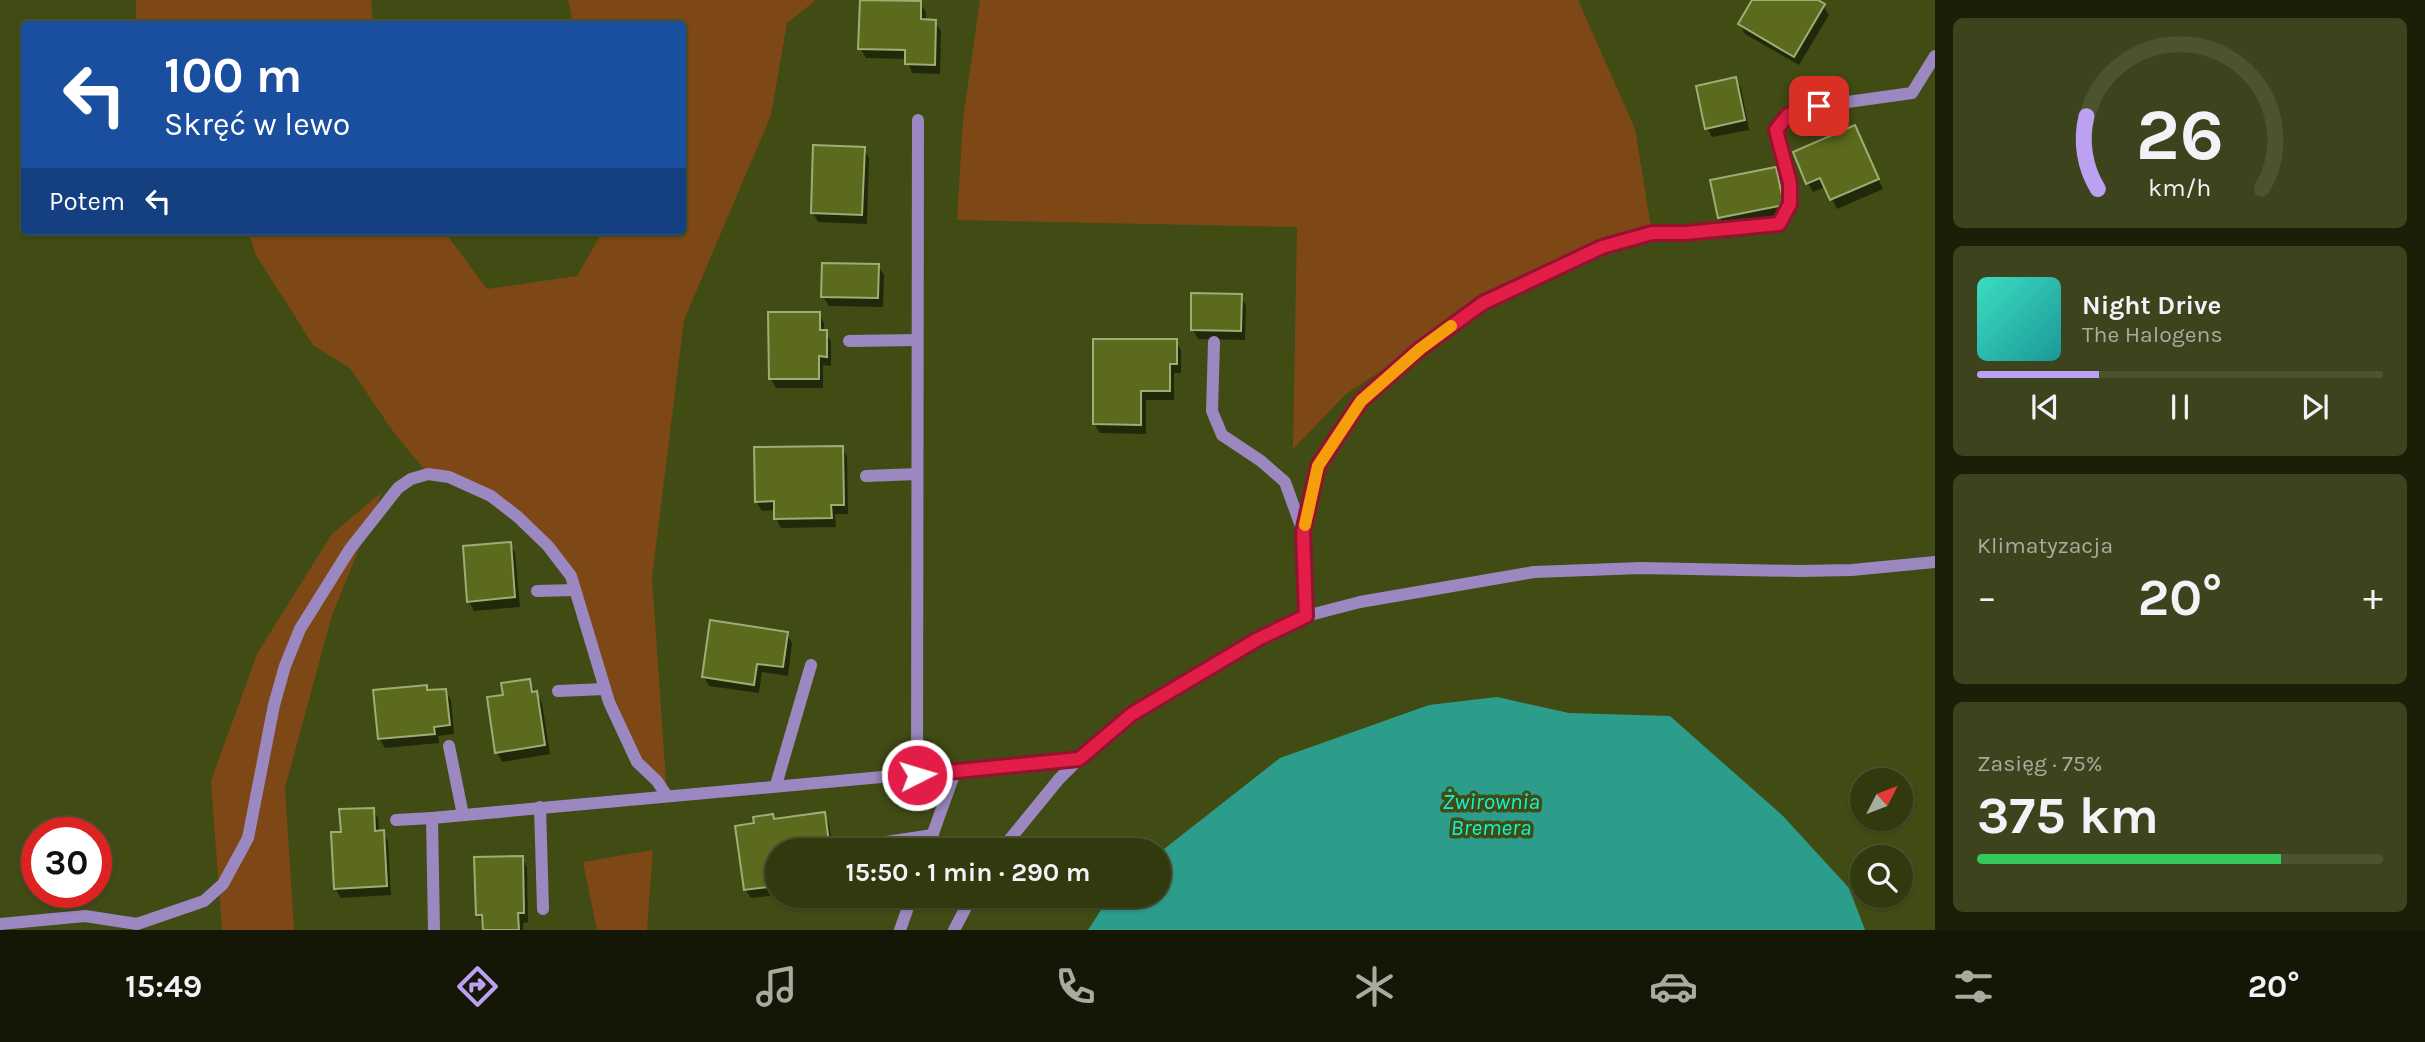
<!DOCTYPE html>
<html lang="pl">
<head>
<meta charset="utf-8">
<style>
	:root { --surface:#31390f; --page:#3d441d; --text:#f1f3f6; --muted:#a8ac9e; --line:#4c532f; --accent:#bca0f2 }
	body { margin:0; font-family:Karla,sans-serif; background:var(--page); color:var(--text); height:100vh; display:flex; flex-direction:column; font-size:26px; white-space:nowrap }
	* { box-sizing:border-box; margin:0 }
	p { font-size:23px; color:var(--muted) }
	.icon { flex:none; width:38px; height:38px; fill:none; stroke:currentColor; stroke-width:2; stroke-linecap:round; stroke-linejoin:round }
	.map { position:relative; flex:1; overflow:hidden }
	.details { display:flex; flex-direction:column; gap:18px; padding:18px; background:#1b1f08; width:490px }
	.details>* { flex:none }
	.top-card { position:absolute; left:21px; top:21px; width:665px; height:214px; border-radius:7px; box-shadow:0 2px 5px #0004,0 0 0 2px var(--line); background:#1a4fa0; color:#fff; overflow:hidden }
	.needle { width:46px; rotate:48deg }
	.buttons { position:absolute; left:1850px; top:768px; display:grid; gap:14px }
	.buttons a { display:grid; place-items:center; width:63px; height:63px; border-radius:50%; background:var(--surface); box-shadow:0 2px 5px #0004,0 0 0 2px var(--line); font-size:35px }
	.speed { position:absolute; left:21px; top:817px; display:flex; gap:14px; font-size:35px; font-weight:700; text-align:center }
	.speed>* { display:grid; place-content:center; width:91px; height:91px; border-radius:50%; background:var(--surface); box-shadow:0 2px 5px #0004,0 0 0 2px var(--line); line-height:1 }
	.speed .limit { border:10px solid #d22; background:#fff; color:#111 }
	.pin { position:absolute; display:grid; place-items:center; width:60px; height:60px; color:#fff; margin:-30px; border-radius:14px; box-shadow:0 4px 10px #0006 }
	.me { position:absolute; width:77px; margin:-38px; rotate:85deg; stroke-linejoin:round; filter:drop-shadow(0 0 5px #0008) }
	.turn { display:flex; align-items:center; gap:24px; height:147px; padding:0 28px; font-size:32px }
	.turn .icon { width:91px; height:91px; stroke-width:2.5 }
	.turn b { display:block; font-size:49px; line-height:60px }
	.then { display:flex; align-items:center; height:66px; padding:0 28px; background:#0003; gap:14px; font-size:26px }
	.big { font-size:52px; font-weight:700; line-height:1.1 }
	.details .widget { flex:1; display:flex; flex-direction:column; justify-content:center; gap:10px; min-width:0; padding:0 24px; border-radius:10px; background:var(--page) }
	.details .dial { align-items:center; gap:0 }
	.dial svg { height:182px; overflow:visible; fill:none; stroke:var(--line); stroke-width:7; stroke-linecap:round; text-anchor:middle }
	.dial text { fill:var(--text); stroke:none }
	.song { display:flex; align-items:center; gap:21px }
	.cover { width:84px; height:84px; border-radius:10px; background:linear-gradient(135deg,hsl(170 70% 55%),hsl(180 70% 35%)) }
	.played { height:7px; border-radius:4px; background:linear-gradient(90deg,var(--accent) 30%,var(--line) 30%) }
	.keys { display:flex; justify-content:space-around; direction:ltr }
	.heat { display:flex; justify-content:space-between; align-items:center; font-size:38px; direction:ltr }
	.charge { height:10px; border-radius:5px; background:linear-gradient(90deg,#34c759 75%,var(--line) 0) }
	.trip { position:absolute; left:765px; top:838px; width:406px; height:70px; border-radius:35px; background:var(--surface); box-shadow:0 2px 5px #0004,0 0 0 2px var(--line); font-weight:700; line-height:70px; text-align:center }
	.tab-bar { display:flex; height:112px; justify-content:space-around; align-items:center; background:#141706; color:var(--muted) }
	.tab-bar .icon { width:49px; height:49px }
	.tab-bar .on { color:var(--accent) }
	.tab-bar b { font-size:32px; color:var(--text) }
	main { display:flex; flex:1; min-height:0 }
	.map>svg:first-child { display:block }
	.green { fill:#7d4816 }
	.water { fill:#2d9d8b }
	.shadow { fill:#0007 }
	.building { fill:#5b6a1d; stroke:#9fad74; stroke-width:2 }
	.lines { fill:none; stroke-linecap:round; stroke-linejoin:round }
	.minor { stroke:#9b88c0; stroke-width:12 }
	.route-casing { stroke:#92132f; stroke-width:18 }
	.route { stroke:#e11d48; stroke-width:12 }
	.slow { stroke:#f59e0b; stroke-width:12 }
	.labels { text-anchor:middle; stroke-width:7; stroke-linejoin:round; paint-order:stroke }
	.water-label { font-size:23px; font-style:italic; fill:#0ef6d8; stroke:#414c14 }
</style>
</head>
<body>
<main>
<div class="map">
<svg width="1935" height="930" viewBox="0 0 1935 930">
	<rect width="100%" height="100%" fill="#414c14"/>
	<!-- green -->
	<g class="green">
		<path d="M 136,0 L 371,0 L 373,24 L 136,24 Z"/>
		<path d="M 568,0 L 816,0 L 787,23 L 771,115 L 684,320 L 652,577 L 667,796 L 637,762 L 609,702 L 571,576 L 491,496 L 428,474 L 392,430 L 350,368 L 313,345 L 256,255 L 248,231 L 444,231 L 487,289 L 577,276 L 603,231 L 682,231 L 682,24 L 573,24 Z"/>
		<path d="M 980,0 L 1578,0 L 1635,129 L 1652,233 L 1602,247 L 1462,318 L 1346,394 L 1293,449 L 1297,227 L 957,220 L 963,120 Z"/>
		<path d="M 382,492 L 332,615 L 285,788 L 294,930 L 222,930 L 211,781 L 257,654 L 332,534 Z"/>
		<path d="M 653,850 L 647,930 L 597,930 L 583,862 Z"/>
	</g>
	<!-- water -->
	<path class="water" d="M 1497,697 L 1569,713 L 1670,716 L 1783,816 L 1849,888 L 1865,930 L 1088,930 L 1110,896 L 1158,896 L 1159,853 L 1280,758 L 1429,705 Z"/>
	<!-- shadow -->
	<g class="shadow">
		<path d="M 1754,0 L 1814,0 L 1823,5 L 1829,15 L 1799,65 L 1745,34 L 1740,24 Z"/>
		<path d="M 920,3 L 926,12 L 926,21 L 935,22 L 941,31 L 940,74 L 912,73 L 907,59 L 866,58 L 860,48 Z"/>
		<path d="M 1736,79 L 1741,88 L 1749,130 L 1712,137 L 1707,128 Z"/>
		<path d="M 1859,136 L 1883,189 L 1837,209 L 1826,187 L 1813,192 L 1808,183 Z"/>
		<path d="M 864,149 L 869,158 L 867,224 L 818,222 L 813,213 Z"/>
		<path d="M 1775,169 L 1780,178 L 1788,214 L 1725,227 L 1720,218 Z"/>
		<path d="M 878,266 L 884,275 L 883,307 L 829,306 L 823,297 Z"/>
		<path d="M 1241,296 L 1246,306 L 1245,340 L 1198,339 L 1193,330 Z"/>
		<path d="M 819,314 L 824,323 L 824,332 L 831,341 L 831,366 L 823,365 L 823,388 L 776,388 L 771,379 Z"/>
		<path d="M 1176,341 L 1181,350 L 1181,373 L 1174,373 L 1174,400 L 1146,400 L 1146,434 L 1100,433 L 1094,424 Z"/>
		<path d="M 842,448 L 847,457 L 848,514 L 835,514 L 836,527 L 781,528 L 776,518 L 775,510 L 762,511 L 756,501 Z"/>
		<path d="M 510,544 L 515,553 L 520,607 L 474,611 L 469,601 Z"/>
		<path d="M 787,634 L 792,643 L 788,676 L 762,672 L 759,693 L 709,686 L 704,677 Z"/>
		<path d="M 529,681 L 542,703 L 550,754 L 502,762 L 497,752 L 505,696 Z"/>
		<path d="M 426,686 L 429,692 L 445,690 L 451,700 L 454,734 L 438,736 L 439,743 L 385,748 L 379,738 Z"/>
		<path d="M 373,809 L 378,819 L 379,832 L 383,832 L 388,841 L 391,895 L 341,898 L 335,888 L 343,833 Z"/>
		<path d="M 824,814 L 829,824 L 833,850 L 777,850 L 777,895 L 751,898 L 745,889 L 773,816 L 775,821 Z"/>
		<path d="M 522,858 L 527,867 L 528,922 L 523,923 L 523,930 L 485,930 L 478,914 Z"/>
	</g>
	<!-- building -->
	<g class="building">
		<path d="M 860,0 L 921,1 L 921,19 L 936,20 L 935,65 L 905,64 L 905,50 L 858,49 Z"/>
		<path d="M 1752,0 L 1818,0 L 1825,4 L 1794,57 L 1738,24 Z"/>
		<path d="M 1736,77 L 1745,120 L 1705,129 L 1696,86 Z"/>
		<path d="M 1855,125 L 1879,179 L 1830,200 L 1820,178 L 1806,184 L 1793,152 Z"/>
		<path d="M 813,145 L 865,147 L 862,215 L 811,213 Z"/>
		<path d="M 1776,167 L 1784,205 L 1718,218 L 1710,180 Z"/>
		<path d="M 822,263 L 879,264 L 878,298 L 821,297 Z"/>
		<path d="M 1191,293 L 1242,294 L 1241,331 L 1191,330 Z"/>
		<path d="M 768,312 L 820,312 L 820,330 L 827,330 L 827,357 L 819,356 L 819,379 L 769,379 Z"/>
		<path d="M 1093,339 L 1177,339 L 1177,364 L 1170,364 L 1170,391 L 1141,391 L 1141,425 L 1093,424 Z"/>
		<path d="M 843,446 L 844,505 L 831,505 L 832,518 L 774,519 L 774,501 L 755,502 L 754,447 Z"/>
		<path d="M 511,542 L 515,597 L 467,602 L 463,546 Z"/>
		<path d="M 710,620 L 788,632 L 783,667 L 757,664 L 754,685 L 702,677 Z"/>
		<path d="M 530,679 L 532,692 L 537,691 L 545,745 L 495,753 L 487,697 L 503,695 L 501,683 Z"/>
		<path d="M 427,685 L 427,690 L 446,689 L 450,725 L 434,727 L 435,734 L 378,739 L 373,690 Z"/>
		<path d="M 374,808 L 375,831 L 384,830 L 387,886 L 334,889 L 331,832 L 341,832 L 339,809 Z"/>
		<path d="M 825,812 L 830,850 L 777,850 L 777,886 L 744,890 L 735,826 L 754,823 L 753,817 L 773,814 L 774,819 Z"/>
		<path d="M 523,856 L 524,913 L 518,913 L 519,930 L 483,930 L 482,915 L 476,915 L 474,857 Z"/>
	</g>
	<g class="lines">
		<!-- minor -->
		<g class="minor">
			<path d="M 849,341 L 917,340"/>
			<path d="M 1214,342 L 1212,411 L 1222,435 L 1261,461 L 1285,482 L 1303,532"/>
			<path d="M 866,476 L 917,474"/>
			<path d="M 537,591 L 575,590"/>
			<path d="M 1306,616 L 1303,532 L 1318,466 L 1361,401 L 1420,349 L 1483,303 L 1602,247 L 1652,233 L 1685,233 L 1779,224 L 1790,204 L 1790,183 L 1776,130 L 1788,115 L 1819,106 L 1912,93 L 1935,56"/>
			<path d="M 558,691 L 604,689"/>
			<path d="M 449,746 L 463,815"/>
			<path d="M 917,775 L 918,120"/>
			<path d="M 776,785 L 811,665"/>
			<path d="M 540,807 L 543,909"/>
			<path d="M 396,820 L 432,818"/>
			<path d="M 853,847 L 933,835"/>
			<path d="M 927,850 L 955,772"/>
			<path d="M 1001,850 L 1059,779 L 1094,744 L 1132,714 L 1258,639 L 1306,616 L 1360,602 L 1534,572 L 1641,568 L 1799,571 L 1852,570 L 1935,562"/>
			<path d="M 0,924 L 85,916 L 137,924 L 204,901 L 223,884 L 248,838 L 274,705 L 285,666 L 300,629 L 350,549 L 398,488 L 411,479 L 428,474 L 449,477 L 491,496 L 518,517 L 548,546 L 571,576 L 609,702 L 637,762 L 657,781 L 667,796"/>
			<path d="M 434,930 L 432,818 L 1079,759"/>
			<path d="M 900,930 L 912,896"/>
			<path d="M 954,930 L 972,896"/>
		</g>
	</g>
	<g class="lines">
		<!-- route casing -->
		<g class="route-casing">
			<path id="route" d="M 917,775 L 1079,759 L 1132,714 L 1258,639 L 1306,616 L 1303,532 L 1318,466 L 1361,401 L 1420,349 L 1483,303 L 1602,247 L 1652,233 L 1685,233 L 1779,224 L 1790,204 L 1790,183 L 1776,130 L 1788,115 L 1819,106"/>
		</g>
		<!-- route -->
		<use href="#route" class="route"/>
		<!-- slow -->
		<path class="slow" d="M 1305,525 L 1318,466 L 1361,401 L 1420,349 L 1451,326"/>
	</g>
	<g class="labels">
		<!-- water labels -->
		<g class="water-label">
			<text x="1491" y="809">Żwirownia<tspan x="1491" dy="26">Bremera</tspan></text>
		</g>
	</g>
</svg>
<div class="buttons">
<a><svg class="needle" viewBox="-14 -14 28 28"><path d="M0-13l5 13h-10z" fill="#e53935"/><path d="M0 13l5-13h-10z" fill="#a8ac9e"/></svg></a>
<a><svg class="icon" aria-label="search" viewBox="0 0 24 24"><circle cx="10" cy="10" r="6"/><path d="M15 15l6 6"/></svg></a>
</div>
<div class="speed"><div class="limit">30</div></div>
<div class="pin" style="left:1819px;top:106px;background:#d93025"><svg class="icon" aria-label="arrive" viewBox="0 0 24 24"><path d="M6 21V4h12l-3 4 3 4H6"/></svg></div>
<svg class="me" style="left:917px;top:775px" viewBox="-20 -20 40 40"><circle r="17" fill="#e11d48" stroke="#fff" stroke-width="3"/><path d="M0-11L8 9 0 5-8 9z" fill="#fff"/></svg>
<div class="trip">15:50 · 1 min · 290 m</div>
<div class="top-card">
<div class="turn"><svg class="icon" aria-label="left" viewBox="0 0 24 24"><path d="M17 20v-9H6M10 6l-5 5 5 5"/></svg><div><b>100 m</b>Skręć w lewo</div></div>
<div class="then">Potem<svg class="icon" aria-label="left" viewBox="0 0 24 24"><path d="M17 20v-9H6M10 6l-5 5 5 5"/></svg></div>
</div>
</div>
<section class="details">
<div class="widget dial"><svg viewBox="0 0 100 80">
<path d="M14 69A42 42 0 1 1 86 69"/>
<path d="M14 69A42 42 0 0 1 9 37" stroke="#bca0f2"/>
<text x="50" y="56" font-size="32" font-weight="700">26</text>
<text x="50" y="72" font-size="11">km/h</text>
</svg></div>
<div class="widget">
<div class="song"><i class="cover"></i><div><b>Night Drive</b><p>The Halogens</p></div></div>
<div class="played"></div>
<div class="keys"><svg class="icon" aria-label="previous" viewBox="0 0 24 24"><path d="M18 5L8 12l10 7zM5 5v14"/></svg><svg class="icon" aria-label="pause" viewBox="0 0 24 24"><path d="M8 5v14M16 5v14"/></svg><svg class="icon" aria-label="next" viewBox="0 0 24 24"><path d="M6 5l10 7-10 7zM19 5v14"/></svg></div>
</div>
<div class="widget"><p>Klimatyzacja</p>
<div class="heat"><a>−</a><b class="big">20°</b><a>+</a></div>
</div>
<div class="widget"><p>Zasięg · 75%</p><b class="big">375 km</b><div class="charge"></div></div>
</section>
</main>
<nav class="tab-bar">
<b>15:49</b>
<svg class="icon on" aria-label="directions" viewBox="0 0 24 24"><path d="M12 3l9 9-9 9-9-9zM9 14v-3h6M13 9l2 2-2 2"/></svg>
<svg class="icon" aria-label="music" viewBox="0 0 24 24"><path d="M9 18V5l10-2v13"/><circle cx="6" cy="18" r="3"/><circle cx="16" cy="16" r="3"/></svg>
<svg class="icon" aria-label="phone" viewBox="0 0 24 24"><path d="M5 4h4l2 5-3 2q2 4 5 5l2-3 5 2v4C11 20 4 13 5 4z"/></svg>
<svg class="icon" aria-label="climate" viewBox="0 0 24 24"><path d="M12 3v18M4 7l16 10M4 17L20 7"/></svg>
<svg class="icon" aria-label="car" viewBox="0 0 24 24"><path d="M5 17H2v-5l4-1 3-4h7l3 4 3 1v5h-3M9 17h6M6 11h13"/><circle cx="7" cy="17" r="2"/><circle cx="17" cy="17" r="2"/></svg>
<svg class="icon" aria-label="filters" viewBox="0 0 24 24"><path d="M4 7h16M4 17h16"/><circle cx="9" cy="7" r="2"/><circle cx="15" cy="17" r="2"/></svg>
<b>20°</b>
</nav>
</body>
</html>
